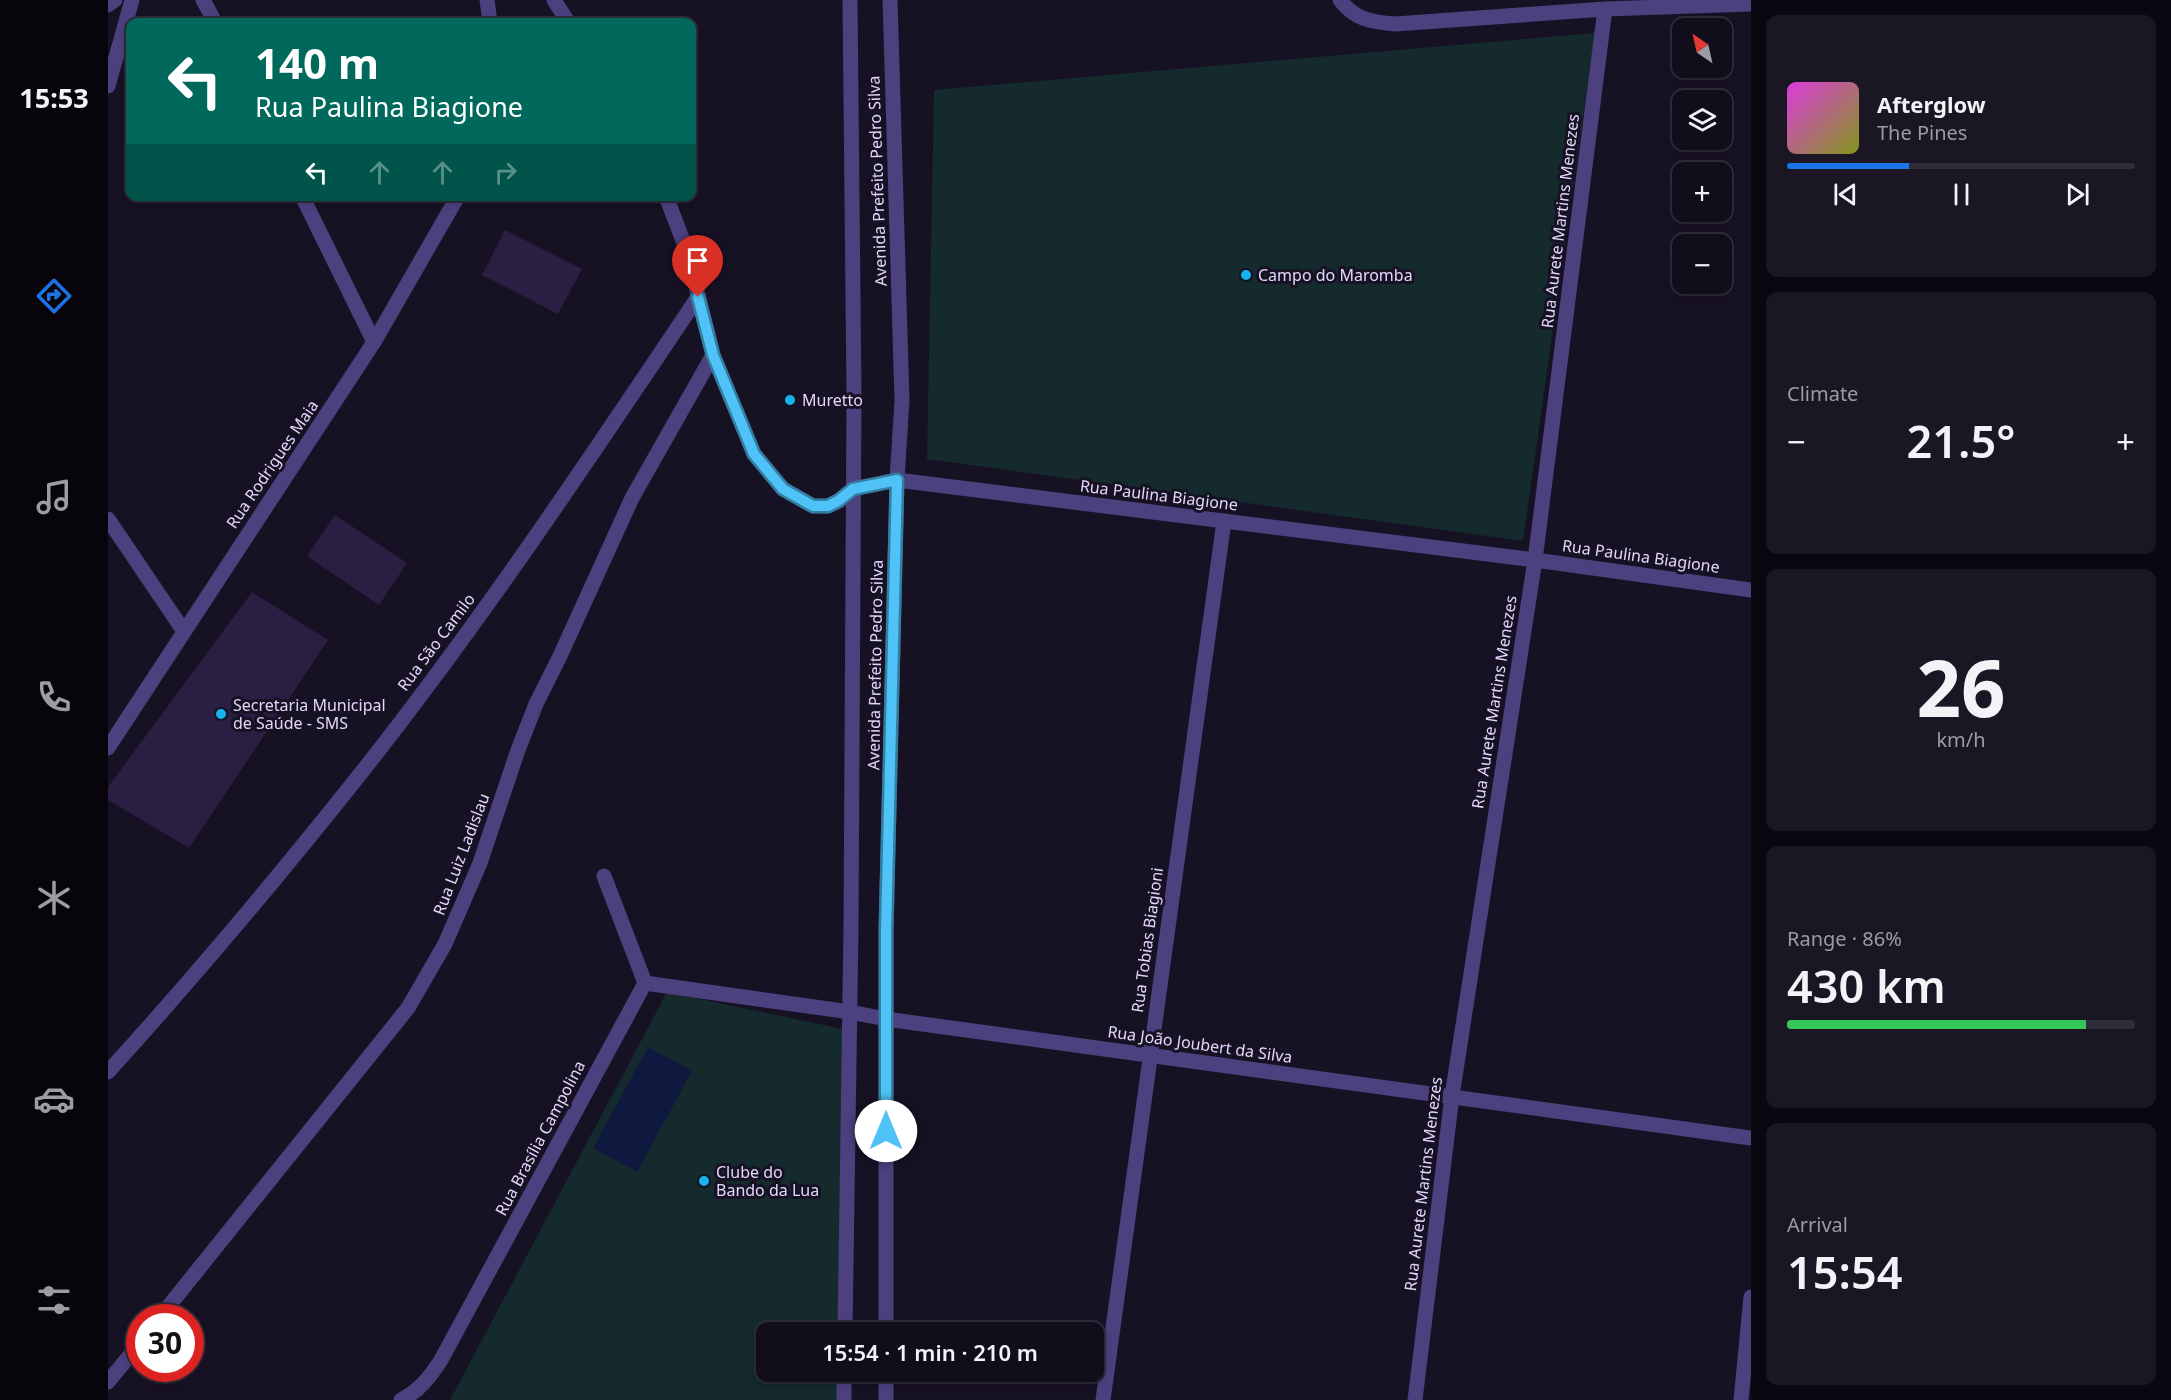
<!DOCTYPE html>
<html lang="en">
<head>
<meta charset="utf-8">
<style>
	:root { --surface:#110d1b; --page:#1a1624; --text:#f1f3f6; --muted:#9c9ca3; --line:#302d3a; --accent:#1a73e8 }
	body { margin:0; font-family:"Noto Sans",sans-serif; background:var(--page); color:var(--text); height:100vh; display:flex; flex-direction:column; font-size:22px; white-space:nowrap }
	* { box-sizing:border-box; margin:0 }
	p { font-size:20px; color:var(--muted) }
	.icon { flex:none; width:33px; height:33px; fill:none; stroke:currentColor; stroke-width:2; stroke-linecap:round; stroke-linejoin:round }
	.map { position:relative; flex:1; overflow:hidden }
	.drawer { display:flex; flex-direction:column; gap:15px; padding:15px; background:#09070f; width:420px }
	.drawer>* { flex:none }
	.guide { position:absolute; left:18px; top:18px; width:570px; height:183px; border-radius:12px; box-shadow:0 3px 9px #0003,0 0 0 2px var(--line); background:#00695c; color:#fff; overflow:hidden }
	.needle { width:39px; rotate:326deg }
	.tools { position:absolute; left:1564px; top:18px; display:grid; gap:12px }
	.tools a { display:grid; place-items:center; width:60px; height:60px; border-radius:12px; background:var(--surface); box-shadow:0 3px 9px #0003,0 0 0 2px var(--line); font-size:30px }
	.speed { position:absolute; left:18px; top:1304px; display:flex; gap:12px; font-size:30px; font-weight:700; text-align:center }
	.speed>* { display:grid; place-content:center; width:78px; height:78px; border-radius:50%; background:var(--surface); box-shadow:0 3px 9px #0003,0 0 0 2px var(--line); line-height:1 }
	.speed .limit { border:9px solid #d22; background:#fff; color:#111 }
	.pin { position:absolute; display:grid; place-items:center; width:51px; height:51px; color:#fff; margin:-62px -26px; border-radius:50% 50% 50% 0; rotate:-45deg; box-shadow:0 0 6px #0007 }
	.pin .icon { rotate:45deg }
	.me { position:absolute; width:66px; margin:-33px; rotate:0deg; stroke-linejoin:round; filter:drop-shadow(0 0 4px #0008) }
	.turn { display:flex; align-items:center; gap:21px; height:126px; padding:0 30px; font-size:27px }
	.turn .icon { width:78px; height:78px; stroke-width:2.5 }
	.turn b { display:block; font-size:42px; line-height:51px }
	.lanes { display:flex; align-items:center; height:57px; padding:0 30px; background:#0003; justify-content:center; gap:30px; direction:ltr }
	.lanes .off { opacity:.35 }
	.big { font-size:45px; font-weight:600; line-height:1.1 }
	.drawer .widget { flex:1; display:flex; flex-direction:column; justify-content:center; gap:9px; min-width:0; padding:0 21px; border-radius:12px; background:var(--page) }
	.drawer .dial { align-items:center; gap:0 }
	.dial b { font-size:78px; line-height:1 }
	.song { display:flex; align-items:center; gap:18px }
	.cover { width:72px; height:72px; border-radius:9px; background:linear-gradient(135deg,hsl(300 70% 55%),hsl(70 70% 35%)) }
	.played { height:6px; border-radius:3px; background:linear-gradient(90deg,var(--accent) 35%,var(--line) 35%) }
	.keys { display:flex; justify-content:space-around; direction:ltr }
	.heat { display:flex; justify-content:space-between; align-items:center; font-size:33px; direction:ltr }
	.charge { height:9px; border-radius:4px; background:linear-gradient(90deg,#34c759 86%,var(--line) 0) }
	.trip { position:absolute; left:648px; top:1322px; width:348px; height:60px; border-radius:12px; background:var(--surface); box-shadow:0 3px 9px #0003,0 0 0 2px var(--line); font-weight:600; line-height:60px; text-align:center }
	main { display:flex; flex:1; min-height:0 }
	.tabs { display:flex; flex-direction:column; width:108px; justify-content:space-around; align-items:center; background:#07050b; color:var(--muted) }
	.tabs .icon { width:42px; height:42px }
	.tabs .active { color:var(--accent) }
	.tabs b { font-size:27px; color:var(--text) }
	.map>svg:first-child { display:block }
	.green { fill:#142a2d }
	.water { fill:#0f193f }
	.building { fill:#2b1e43 }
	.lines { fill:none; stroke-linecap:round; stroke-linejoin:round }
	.minor { stroke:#4c407f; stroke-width:15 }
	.route-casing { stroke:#337fa1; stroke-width:15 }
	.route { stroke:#4fc3f7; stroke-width:10 }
	.poi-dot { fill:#15b4ea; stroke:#171124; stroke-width:2 }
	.labels { text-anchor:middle; stroke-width:6; stroke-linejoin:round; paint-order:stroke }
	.street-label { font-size:16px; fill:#e1d7fb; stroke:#171124 }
	.poi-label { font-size:16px; fill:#e1d7fb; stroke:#171124; text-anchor:start }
</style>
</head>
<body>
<main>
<nav class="tabs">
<b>15:53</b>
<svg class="icon active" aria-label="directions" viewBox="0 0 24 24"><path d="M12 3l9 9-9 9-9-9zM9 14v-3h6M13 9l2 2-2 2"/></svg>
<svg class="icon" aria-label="music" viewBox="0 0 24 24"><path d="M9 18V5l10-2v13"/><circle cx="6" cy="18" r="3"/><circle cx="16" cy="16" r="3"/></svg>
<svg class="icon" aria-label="phone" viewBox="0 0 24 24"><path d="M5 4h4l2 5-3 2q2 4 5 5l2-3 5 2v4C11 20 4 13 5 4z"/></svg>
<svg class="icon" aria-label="climate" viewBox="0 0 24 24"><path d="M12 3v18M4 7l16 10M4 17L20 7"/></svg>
<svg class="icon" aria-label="car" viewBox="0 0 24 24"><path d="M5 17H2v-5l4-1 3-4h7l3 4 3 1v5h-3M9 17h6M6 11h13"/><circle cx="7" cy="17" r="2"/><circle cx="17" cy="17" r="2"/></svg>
<svg class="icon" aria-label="filters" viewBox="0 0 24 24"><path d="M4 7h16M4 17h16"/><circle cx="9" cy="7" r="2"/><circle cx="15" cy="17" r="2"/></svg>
</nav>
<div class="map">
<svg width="1643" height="1400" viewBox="0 0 1643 1400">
	<rect width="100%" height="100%" fill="#171124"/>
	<!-- green -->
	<g class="green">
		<path d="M 1487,33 L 1415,541 L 819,459 L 826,90 Z"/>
		<path d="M 559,992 L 735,1029 L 733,1332 L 658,1332 L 658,1371 L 733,1371 L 733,1400 L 342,1400 Z"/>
	</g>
	<!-- water -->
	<path class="water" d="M 540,1047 L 584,1071 L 529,1172 L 485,1148 Z"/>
	<!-- building -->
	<g class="building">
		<path d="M 397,230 L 474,269 L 450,314 L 374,275 Z"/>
		<path d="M 227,515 L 299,563 L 271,605 L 199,556 Z"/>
		<path d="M 144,592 L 220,640 L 81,848 L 0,800 L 0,787 Z"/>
	</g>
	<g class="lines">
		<!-- minor -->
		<g class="minor">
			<path d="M 95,0 L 107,22"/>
			<path d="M 379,0 L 382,22"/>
			<path d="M 446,0 L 460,22"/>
			<path d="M 1232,0 C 1247,20 1264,22 1287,24 L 1497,9 L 1643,4"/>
			<path d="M 0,5 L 7,0"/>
			<path d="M 0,86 L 24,0"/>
			<path d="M 194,196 L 266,342"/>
			<path d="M 558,196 L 580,254 L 605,355 L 646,454 L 675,489 L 705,506 L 720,506 L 731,501 L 745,489 L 789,480 L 1427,560 L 1643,590"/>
			<path d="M 0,519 L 75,630"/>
			<path d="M 0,748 L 266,342 L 350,196"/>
			<path d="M 537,983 L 742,1012 L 778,1019 L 1643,1138"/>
			<path d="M 0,1072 C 88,975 172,875 253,773 C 374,620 482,458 590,297"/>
			<path d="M 52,1317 L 300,1008 L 337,944 L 372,863 L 410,750 L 428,704 L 452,656 L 524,498 L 605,355"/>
			<path d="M 737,1332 L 743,928 L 746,395 L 742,0"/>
			<path d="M 778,1332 L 778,931 L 789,480 L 794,400 L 782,0"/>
			<path d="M 0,1382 L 32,1343"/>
			<path d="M 293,1400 C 311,1391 322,1377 333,1360 L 537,983 L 496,876"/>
			<path d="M 736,1400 L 736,1371"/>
			<path d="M 778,1400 L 778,1371"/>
			<path d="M 995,1400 L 1116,521"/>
			<path d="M 1307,1400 L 1344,1096 L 1427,560 L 1497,9"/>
			<path d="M 1633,1400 L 1643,1297"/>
		</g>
	</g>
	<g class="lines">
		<!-- route casing -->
		<g class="route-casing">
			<path id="route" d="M 590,297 L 605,355 L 646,454 L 675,489 L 705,506 L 720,506 L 730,501 L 745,489 L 789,480 L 778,931 L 778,1131"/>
		</g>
		<!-- route -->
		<use href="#route" class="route"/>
	</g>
	<!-- markers -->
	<g class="poi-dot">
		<circle cx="1138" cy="275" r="6"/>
		<circle cx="682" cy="400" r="6"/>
		<circle cx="113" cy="714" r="6"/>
		<circle cx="596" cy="1181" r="6"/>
	</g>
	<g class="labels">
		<!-- street labels -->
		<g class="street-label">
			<text transform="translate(769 181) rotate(-92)" y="6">Avenida Prefeito Pedro Silva</text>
			<text transform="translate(1452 221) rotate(-83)" y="6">Rua Aurete Martins Menezes</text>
			<text transform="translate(164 464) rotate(-56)" y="6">Rua Rodrigues Maia</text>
			<text transform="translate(1051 495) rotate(7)" y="6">Rua Paulina Biagione</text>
			<text transform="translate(1533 556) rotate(8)" y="6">Rua Paulina Biagione</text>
			<text transform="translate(328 642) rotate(-53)" y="6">Rua São Camilo</text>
			<text transform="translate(767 665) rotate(-89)" y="6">Avenida Prefeito Pedro Silva</text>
			<text transform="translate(1386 702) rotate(-81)" y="6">Rua Aurete Martins Menezes</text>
			<text transform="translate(353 854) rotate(-69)" y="6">Rua Luiz Ladislau</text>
			<text transform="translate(1039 940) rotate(-82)" y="6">Rua Tobias Biagioni</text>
			<text transform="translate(1092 1044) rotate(8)" y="6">Rua João Joubert da Silva</text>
			<text transform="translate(432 1138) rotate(-62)" y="6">Rua Brasília Campolina</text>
			<text transform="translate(1315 1184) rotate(-83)" y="6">Rua Aurete Martins Menezes</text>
		</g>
		<!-- poi labels -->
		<g class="poi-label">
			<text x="1150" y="281">Campo do Maromba</text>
			<text x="694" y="406">Muretto</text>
			<text x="125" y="711">Secretaria Municipal<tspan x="125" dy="18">de Saúde - SMS</tspan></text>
			<text x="608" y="1178">Clube do<tspan x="608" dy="18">Bando da Lua</tspan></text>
		</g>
	</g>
</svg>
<div class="tools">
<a><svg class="needle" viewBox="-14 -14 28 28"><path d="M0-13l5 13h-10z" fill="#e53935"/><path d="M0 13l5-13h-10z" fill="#9c9ca3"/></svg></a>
<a><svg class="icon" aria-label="layers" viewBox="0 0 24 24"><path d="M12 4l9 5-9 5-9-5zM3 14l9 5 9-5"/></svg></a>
<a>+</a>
<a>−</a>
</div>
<div class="speed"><div class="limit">30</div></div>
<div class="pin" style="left:590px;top:297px;background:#d93025"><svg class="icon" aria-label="arrive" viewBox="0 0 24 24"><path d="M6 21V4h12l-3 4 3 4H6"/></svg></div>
<svg class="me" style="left:778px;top:1131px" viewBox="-20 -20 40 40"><circle r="19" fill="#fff"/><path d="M0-13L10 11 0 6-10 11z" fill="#4fc3f7"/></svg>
<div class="trip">15:54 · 1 min · 210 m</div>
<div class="guide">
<div class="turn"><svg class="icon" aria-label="left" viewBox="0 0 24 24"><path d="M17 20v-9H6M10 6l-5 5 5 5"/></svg><div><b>140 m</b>Rua Paulina Biagione</div></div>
<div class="lanes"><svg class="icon" aria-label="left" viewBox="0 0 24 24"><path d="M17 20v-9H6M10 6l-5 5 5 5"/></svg><svg class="icon off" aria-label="ahead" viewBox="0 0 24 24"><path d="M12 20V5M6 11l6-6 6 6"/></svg><svg class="icon off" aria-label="ahead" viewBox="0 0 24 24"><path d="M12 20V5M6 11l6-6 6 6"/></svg><svg class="icon off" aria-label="right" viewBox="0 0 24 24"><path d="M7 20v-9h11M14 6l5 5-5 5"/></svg></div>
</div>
</div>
<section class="drawer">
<div class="widget">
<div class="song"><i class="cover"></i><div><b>Afterglow</b><p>The Pines</p></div></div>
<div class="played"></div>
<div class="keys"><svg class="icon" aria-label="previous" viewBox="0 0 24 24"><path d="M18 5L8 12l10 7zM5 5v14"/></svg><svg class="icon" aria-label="pause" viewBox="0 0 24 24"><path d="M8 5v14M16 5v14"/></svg><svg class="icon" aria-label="next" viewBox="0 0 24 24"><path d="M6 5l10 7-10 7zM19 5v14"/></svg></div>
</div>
<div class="widget"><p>Climate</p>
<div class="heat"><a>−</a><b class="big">21.5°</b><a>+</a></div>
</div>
<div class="widget dial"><b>26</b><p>km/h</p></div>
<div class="widget"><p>Range · 86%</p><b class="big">430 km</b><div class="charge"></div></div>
<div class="widget"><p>Arrival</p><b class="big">15:54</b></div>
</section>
</main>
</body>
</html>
